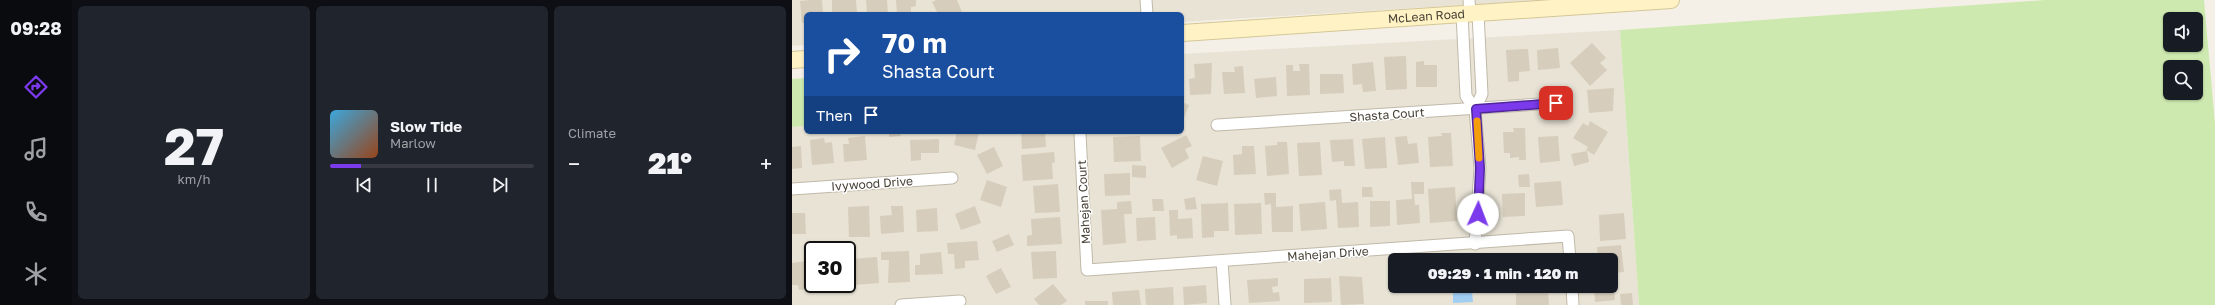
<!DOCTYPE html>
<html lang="en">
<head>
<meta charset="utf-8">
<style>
	:root { --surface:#171b24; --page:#20242c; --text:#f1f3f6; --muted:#9ea1a6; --line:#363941; --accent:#7c3aed }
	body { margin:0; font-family:"Golos Text",sans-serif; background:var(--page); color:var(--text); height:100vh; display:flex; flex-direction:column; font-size:15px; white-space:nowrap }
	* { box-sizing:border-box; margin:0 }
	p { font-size:13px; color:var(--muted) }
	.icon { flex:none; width:22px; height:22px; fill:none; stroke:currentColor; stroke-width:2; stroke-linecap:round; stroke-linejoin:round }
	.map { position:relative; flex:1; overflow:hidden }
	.panel { display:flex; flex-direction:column; gap:6px; padding:6px; background:#0d0f14; width:720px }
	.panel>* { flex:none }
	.hud { position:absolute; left:12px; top:12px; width:380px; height:122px; border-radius:6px; box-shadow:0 1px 3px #0004; background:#1a4fa0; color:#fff; overflow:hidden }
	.tools { position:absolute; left:1371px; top:12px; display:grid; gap:8px }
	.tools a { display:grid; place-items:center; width:40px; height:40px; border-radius:6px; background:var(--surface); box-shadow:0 1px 3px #0004; font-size:20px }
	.speed { position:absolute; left:12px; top:241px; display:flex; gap:8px; font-size:20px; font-weight:700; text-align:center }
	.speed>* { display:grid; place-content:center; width:52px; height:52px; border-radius:50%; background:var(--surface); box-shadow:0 1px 3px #0004; line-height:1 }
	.speed .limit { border:2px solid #111; border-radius:6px; background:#fff; color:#111 }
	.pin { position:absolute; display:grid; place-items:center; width:34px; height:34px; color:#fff; margin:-17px; border-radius:8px; box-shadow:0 2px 6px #0006 }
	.me { position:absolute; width:44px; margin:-22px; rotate:2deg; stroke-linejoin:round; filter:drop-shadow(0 0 3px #0008) }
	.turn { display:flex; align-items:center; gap:14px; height:84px; padding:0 12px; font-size:18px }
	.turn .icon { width:52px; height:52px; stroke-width:2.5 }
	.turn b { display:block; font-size:28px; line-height:34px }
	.then { display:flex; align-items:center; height:38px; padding:0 12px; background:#0003; gap:8px; font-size:15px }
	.big { font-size:30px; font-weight:800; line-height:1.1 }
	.panel .card { flex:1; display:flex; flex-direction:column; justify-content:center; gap:6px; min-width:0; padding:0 14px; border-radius:6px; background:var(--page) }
	.panel .dial { align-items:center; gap:0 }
	.dial b { font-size:52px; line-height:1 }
	.song { display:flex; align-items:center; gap:12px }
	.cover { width:48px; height:48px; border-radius:6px; background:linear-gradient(135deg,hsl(200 70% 55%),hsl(20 70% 35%)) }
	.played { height:4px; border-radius:2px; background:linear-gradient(90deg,var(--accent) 15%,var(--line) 15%) }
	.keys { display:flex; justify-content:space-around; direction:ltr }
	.heat { display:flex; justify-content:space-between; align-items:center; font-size:22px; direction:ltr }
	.panel .tiles { flex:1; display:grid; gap:6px; grid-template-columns:repeat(3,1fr) }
	.trip { position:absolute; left:596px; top:253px; width:230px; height:40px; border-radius:6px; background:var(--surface); box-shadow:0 1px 3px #0004; font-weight:800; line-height:40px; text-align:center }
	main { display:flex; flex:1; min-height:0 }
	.menu { display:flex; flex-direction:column; width:72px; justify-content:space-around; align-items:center; background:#090b0e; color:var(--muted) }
	.menu .icon { width:28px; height:28px }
	.menu .active { color:var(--accent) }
	.menu b { font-size:18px; color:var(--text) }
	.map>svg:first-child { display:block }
	.residential { fill:#e8e3d5; fill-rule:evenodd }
	.green { fill:#cde9af; fill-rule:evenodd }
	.water { fill:#a2cef2 }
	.building { fill:#d6cdbc }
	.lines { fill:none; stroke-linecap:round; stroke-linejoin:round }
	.street-casing { stroke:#c0b9a9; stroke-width:13 }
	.secondary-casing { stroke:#d5c696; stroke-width:18 }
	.street { stroke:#fff; stroke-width:11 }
	.secondary { stroke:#fff3c6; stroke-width:16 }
	.route-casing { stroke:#51269a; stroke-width:10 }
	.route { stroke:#7c3aed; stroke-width:7 }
	.slow { stroke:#f59e0b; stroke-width:7 }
	.labels { text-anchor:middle; stroke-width:3; stroke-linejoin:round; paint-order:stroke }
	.street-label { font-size:12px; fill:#474136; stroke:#fff }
</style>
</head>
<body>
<main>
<nav class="menu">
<b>09:28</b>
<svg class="icon active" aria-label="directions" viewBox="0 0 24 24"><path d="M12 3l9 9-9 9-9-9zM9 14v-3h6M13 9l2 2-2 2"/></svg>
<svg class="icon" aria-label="music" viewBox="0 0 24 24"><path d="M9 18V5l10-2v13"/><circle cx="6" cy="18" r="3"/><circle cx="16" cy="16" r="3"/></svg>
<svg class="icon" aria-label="phone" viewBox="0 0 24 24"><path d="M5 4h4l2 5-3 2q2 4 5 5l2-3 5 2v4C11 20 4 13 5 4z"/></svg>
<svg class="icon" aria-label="climate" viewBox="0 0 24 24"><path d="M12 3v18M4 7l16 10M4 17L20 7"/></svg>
</nav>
<section class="panel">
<div class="tiles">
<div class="card dial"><b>27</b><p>km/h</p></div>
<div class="card">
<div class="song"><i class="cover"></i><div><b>Slow Tide</b><p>Marlow</p></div></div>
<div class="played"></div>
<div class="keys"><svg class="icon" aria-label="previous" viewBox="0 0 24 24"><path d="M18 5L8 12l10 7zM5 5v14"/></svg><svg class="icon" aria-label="pause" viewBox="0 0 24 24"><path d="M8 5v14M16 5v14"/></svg><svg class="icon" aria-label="next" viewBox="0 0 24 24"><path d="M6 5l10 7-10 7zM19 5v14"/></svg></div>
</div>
<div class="card"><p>Climate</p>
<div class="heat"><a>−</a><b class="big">21°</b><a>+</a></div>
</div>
</div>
</section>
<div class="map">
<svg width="1423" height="305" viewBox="0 0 1423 305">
	<rect width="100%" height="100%" fill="#f4f0e7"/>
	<!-- residential -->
	<g class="residential">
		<path d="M 0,0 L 756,0 L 390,22 L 390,14 L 14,14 L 14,45 L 0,46 Z"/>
		<path d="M 828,30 L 847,305 L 0,305 L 0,127 L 14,126 L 14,132 L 390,132 L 390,54 ZM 21,250 L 55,250 L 55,284 L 21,284 ZM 603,260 L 819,260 L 819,286 L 603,286 Z"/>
	</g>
	<!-- green -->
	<g class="green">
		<path d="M 1253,0 L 1412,0 L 1423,124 L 1423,305 L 847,305 L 828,30 ZM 1378,19 L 1404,19 L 1404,45 L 1378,45 ZM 1378,67 L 1404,67 L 1404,93 L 1378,93 Z"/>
		<path d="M 14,78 L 14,126 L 0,127 L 0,79 Z"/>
	</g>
	<!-- water -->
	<path class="water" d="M 667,290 L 667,292 L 680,292 L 681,302 L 661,303 L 661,291 Z"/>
	<!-- building -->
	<g class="building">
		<path d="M 19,0 L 30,0 L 31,14 L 14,14 L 14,23 L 10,23 L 8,1 Z"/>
		<path d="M 40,0 L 64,0 L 65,14 L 40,14 Z"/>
		<path d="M 74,0 L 95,0 L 96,14 L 75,14 Z"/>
		<path d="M 104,0 L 124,0 L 124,6 L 119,7 L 119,13 L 105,14 Z"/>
		<path d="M 144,0 L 165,0 L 170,12 L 166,14 L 146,14 L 140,2 Z"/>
		<path d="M 800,43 L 814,58 L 808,63 L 815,70 L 798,86 L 778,63 Z"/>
		<path d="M 766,48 L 768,68 L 746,70 L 745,50 Z"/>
		<path d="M 736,49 L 738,71 L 727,72 L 727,81 L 716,82 L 714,50 Z"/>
		<path d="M 614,56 L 615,89 L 594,90 L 592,57 Z"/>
		<path d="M 632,61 L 632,65 L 645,65 L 645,87 L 624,87 L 624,62 Z"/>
		<path d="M 581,62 L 584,91 L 571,92 L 570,84 L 561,85 L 560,64 Z"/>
		<path d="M 420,63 L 419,94 L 398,95 L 397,79 L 403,78 L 402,64 Z"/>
		<path d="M 507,64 L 517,64 L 518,95 L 495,96 L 494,65 L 501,65 L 501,71 L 508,71 Z"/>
		<path d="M 451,66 L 453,93 L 432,94 L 430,72 L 443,72 L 442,67 Z"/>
		<path d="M 528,74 L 551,74 L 552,93 L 528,94 Z"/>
		<path d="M 484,77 L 485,96 L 464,98 L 462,79 Z"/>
		<path d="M 822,88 L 821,111 L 797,113 L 795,90 Z"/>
		<path d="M 390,102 L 397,105 L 390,123 Z"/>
		<path d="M 798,121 L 816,132 L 802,155 L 794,150 L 796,147 L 781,138 L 791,123 L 796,126 Z"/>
		<path d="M 721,128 L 733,128 L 734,160 L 727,160 L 727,157 L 718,158 L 718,153 L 712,153 L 711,132 L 722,132 Z"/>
		<path d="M 97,132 L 108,132 L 109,136 L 97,137 Z"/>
		<path d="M 165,132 L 187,132 L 183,150 L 162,145 Z"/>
		<path d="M 229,132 L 253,132 L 254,147 L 230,149 Z"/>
		<path d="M 649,133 L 659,133 L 661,166 L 638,167 L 636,137 L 650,136 Z"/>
		<path d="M 394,135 L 400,146 L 393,149 L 397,158 L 380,168 L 369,148 Z"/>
		<path d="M 73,136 L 75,160 L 52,162 L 51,144 L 57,144 L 56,138 Z"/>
		<path d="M 348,136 L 349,161 L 322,162 L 321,137 Z"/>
		<path d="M 615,136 L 616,144 L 625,143 L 627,163 L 606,165 L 603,137 Z"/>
		<path d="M 766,136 L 768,161 L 748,163 L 746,137 Z"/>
		<path d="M 593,137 L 595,168 L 573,169 L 570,139 Z"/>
		<path d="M 32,138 L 33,143 L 40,142 L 42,163 L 20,165 L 18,140 Z"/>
		<path d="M 147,139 L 147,153 L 129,153 L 129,160 L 119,161 L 118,140 Z"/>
		<path d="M 561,139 L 563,166 L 552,166 L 552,161 L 540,162 L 538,140 Z"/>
		<path d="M 485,142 L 495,142 L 497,174 L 475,176 L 473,146 L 485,145 Z"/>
		<path d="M 528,142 L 530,175 L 507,176 L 505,143 Z"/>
		<path d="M 9,146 L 10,168 L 0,169 L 0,147 Z"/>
		<path d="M 450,146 L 462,146 L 464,174 L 442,175 L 441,155 L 450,154 Z"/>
		<path d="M 202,147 L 211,166 L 195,174 L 185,155 Z"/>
		<path d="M 795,151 L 797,162 L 782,166 L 779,154 Z"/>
		<path d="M 262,152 L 263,162 L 260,163 L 261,179 L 231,181 L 229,155 Z"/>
		<path d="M 411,156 L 431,161 L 425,186 L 404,180 Z"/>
		<path d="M 340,165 L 354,166 L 354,178 L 340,177 Z"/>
		<path d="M 338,173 L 338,195 L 313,196 L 312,174 Z"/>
		<path d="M 737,174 L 738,187 L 727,187 L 726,175 Z"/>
		<path d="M 195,180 L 215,187 L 209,207 L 188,200 Z"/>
		<path d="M 769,181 L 771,205 L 744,207 L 742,183 Z"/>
		<path d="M 619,182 L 632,182 L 632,194 L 622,194 L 623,205 L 627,205 L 628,223 L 605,225 L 604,200 L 620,199 Z"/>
		<path d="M 266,184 L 268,212 L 243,213 L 241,186 Z"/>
		<path d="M 570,187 L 580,187 L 581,197 L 570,197 Z"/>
		<path d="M 663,187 L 665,221 L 638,223 L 636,189 Z"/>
		<path d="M 549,189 L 550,203 L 566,202 L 567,227 L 546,228 L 544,200 L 538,201 L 537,190 Z"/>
		<path d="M 472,193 L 484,193 L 484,207 L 501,206 L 501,232 L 480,232 L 479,204 L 473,205 Z"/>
		<path d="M 733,193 L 733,216 L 711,217 L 710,194 Z"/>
		<path d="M 403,197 L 405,209 L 394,210 L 392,199 Z"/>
		<path d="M 360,199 L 371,199 L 372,211 L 361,211 Z"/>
		<path d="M 339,201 L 340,214 L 332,214 L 334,243 L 311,245 L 309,210 L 325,209 L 325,202 Z"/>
		<path d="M 578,201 L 598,201 L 598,226 L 578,227 Z"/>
		<path d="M 533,202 L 535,229 L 509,231 L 507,204 Z"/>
		<path d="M 436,203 L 437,231 L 422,231 L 422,237 L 410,238 L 409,204 Z"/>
		<path d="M 469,203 L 470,234 L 443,235 L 442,204 Z"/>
		<path d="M 77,206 L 78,237 L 57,237 L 56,207 Z"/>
		<path d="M 99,206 L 111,206 L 112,232 L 89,234 L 88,216 L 100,215 Z"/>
		<path d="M 183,206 L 189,223 L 169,230 L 163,214 Z"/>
		<path d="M 145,208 L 146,231 L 125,232 L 124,210 Z"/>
		<path d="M 377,210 L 386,210 L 386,219 L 400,218 L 401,238 L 385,239 L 385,235 L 378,236 Z"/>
		<path d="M 0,213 L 13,213 L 14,234 L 0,234 Z"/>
		<path d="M 832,213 L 834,239 L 808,241 L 807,215 Z"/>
		<path d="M 268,217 L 270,244 L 235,246 L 235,236 L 240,235 L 239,219 Z"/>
		<path d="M 363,217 L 364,240 L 345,241 L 344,218 Z"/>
		<path d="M 217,234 L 222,245 L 205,252 L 200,241 Z"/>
		<path d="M 185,241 L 187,260 L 173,261 L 173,268 L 163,269 L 162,254 L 156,254 L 155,243 Z"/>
		<path d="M 829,245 L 832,272 L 819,273 L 819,260 L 806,260 L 805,247 Z"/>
		<path d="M 117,251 L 118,282 L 96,283 L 97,260 L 89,260 L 89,252 Z"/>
		<path d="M 264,251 L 265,278 L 241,279 L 239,252 Z"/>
		<path d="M 149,252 L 151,274 L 123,275 L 123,265 L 128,265 L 128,254 Z"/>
		<path d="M 85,257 L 87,283 L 62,285 L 60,259 Z"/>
		<path d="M 15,261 L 18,289 L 7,290 L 6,285 L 0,285 L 0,263 Z"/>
		<path d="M 209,268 L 219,287 L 204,294 L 194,276 Z"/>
		<path d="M 547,276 L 570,277 L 572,304 L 549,305 Z"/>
		<path d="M 486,278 L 486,286 L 480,287 L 481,293 L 487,292 L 488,301 L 457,303 L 455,280 Z"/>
		<path d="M 539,278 L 540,302 L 512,303 L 512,279 Z"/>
		<path d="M 819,278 L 821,278 L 823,300 L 803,302 L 802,286 L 819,286 Z"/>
		<path d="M 27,284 L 39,284 L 39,286 L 28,287 Z"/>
		<path d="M 261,284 L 275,301 L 269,305 L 247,305 L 242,299 Z"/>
		<path d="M 414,285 L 415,303 L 392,305 L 391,287 Z"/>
		<path d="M 381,287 L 382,305 L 354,305 L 353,289 Z"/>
		<path d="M 347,290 L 349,305 L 321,305 L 320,292 Z"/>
		<path d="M 756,290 L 757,305 L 724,305 L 724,292 Z"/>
		<path d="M 840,293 L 841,305 L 829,305 L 828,294 Z"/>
		<rect x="293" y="301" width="23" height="4"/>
	</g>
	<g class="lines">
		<!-- street casing -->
		<g class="street-casing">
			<g id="street">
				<path d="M 354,0 L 355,14"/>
				<path d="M 677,0 L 678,14"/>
				<path d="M 670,14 L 674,96 L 683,109 L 688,168 L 683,244"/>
				<path d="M 683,109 L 690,94 L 686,13"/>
				<path d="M 425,125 L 764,103"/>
				<path d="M 288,134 L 295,270 L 776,236 L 778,260"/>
				<path d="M 0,189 L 160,178"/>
				<path d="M 430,261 L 433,305"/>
				<path d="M 780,286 L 781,305"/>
				<path d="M 109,305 L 168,301"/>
			</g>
		</g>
		<!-- secondary casing -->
		<g class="secondary-casing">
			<g id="secondary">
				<path id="s1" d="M 390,33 L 879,0"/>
				<path d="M 0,60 L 14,59"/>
			</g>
		</g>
		<!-- street -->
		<use href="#street" class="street"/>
		<!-- secondary -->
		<use href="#secondary" class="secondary"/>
	</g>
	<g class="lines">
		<!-- route casing -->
		<g class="route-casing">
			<path id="route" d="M 686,214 L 688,168 L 684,109 L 764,103"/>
		</g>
		<!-- route -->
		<use href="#route" class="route"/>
		<!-- slow -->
		<path class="slow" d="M 685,121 L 687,158"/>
	</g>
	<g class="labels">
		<!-- street labels -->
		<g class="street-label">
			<text dy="4" stroke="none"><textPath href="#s1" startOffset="245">McLean Road</textPath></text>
			<text transform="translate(595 115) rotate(-4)" y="4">Shasta Court</text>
			<text transform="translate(80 184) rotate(-4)" y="4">Ivywood Drive</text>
			<text transform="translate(292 202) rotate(-93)" y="4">Mahejan Court</text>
			<text transform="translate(536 254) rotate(-4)" y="4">Mahejan Drive</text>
		</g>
	</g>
</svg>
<div class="tools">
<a><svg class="icon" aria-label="sound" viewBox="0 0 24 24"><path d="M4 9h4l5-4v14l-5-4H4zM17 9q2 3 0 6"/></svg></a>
<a><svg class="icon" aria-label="search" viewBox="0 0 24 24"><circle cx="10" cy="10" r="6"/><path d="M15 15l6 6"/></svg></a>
</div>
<div class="speed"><div class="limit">30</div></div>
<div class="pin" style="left:764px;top:103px;background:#d93025"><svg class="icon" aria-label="arrive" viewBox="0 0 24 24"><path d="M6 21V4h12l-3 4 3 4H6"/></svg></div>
<svg class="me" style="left:686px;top:214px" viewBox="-20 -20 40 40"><circle r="19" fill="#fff"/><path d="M0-13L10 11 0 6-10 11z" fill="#7c3aed"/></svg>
<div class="trip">09:29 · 1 min · 120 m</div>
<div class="hud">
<div class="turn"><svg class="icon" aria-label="right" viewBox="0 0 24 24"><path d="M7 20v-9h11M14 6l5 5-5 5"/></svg><div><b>70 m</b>Shasta Court</div></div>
<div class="then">Then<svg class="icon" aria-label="arrive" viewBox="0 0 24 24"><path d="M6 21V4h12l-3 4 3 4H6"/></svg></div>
</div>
</div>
</main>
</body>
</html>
